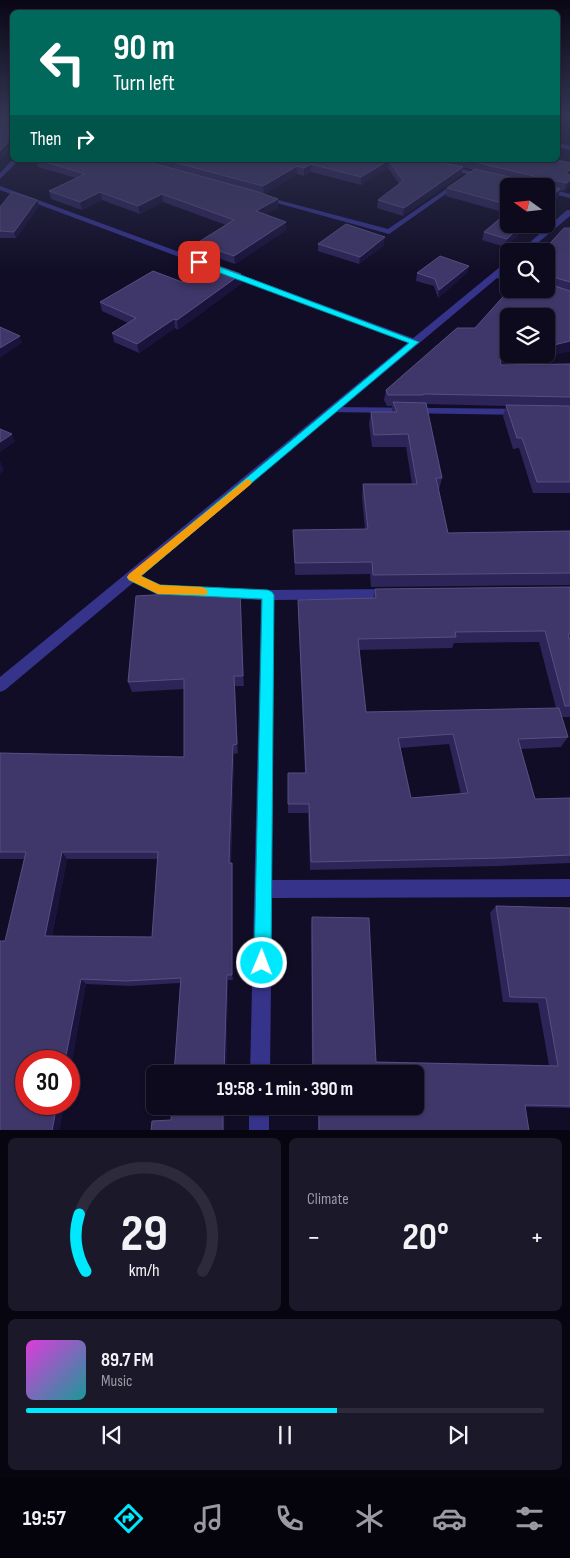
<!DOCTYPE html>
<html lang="en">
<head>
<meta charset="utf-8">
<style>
	:root { --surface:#0d0a1d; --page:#1b182a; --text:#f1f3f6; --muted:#9a9aa4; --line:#2d2b3b; --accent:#00e8fe }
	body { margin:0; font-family:"Sofia Sans Condensed",sans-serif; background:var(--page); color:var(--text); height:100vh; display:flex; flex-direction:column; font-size:19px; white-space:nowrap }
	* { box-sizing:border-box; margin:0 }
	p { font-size:16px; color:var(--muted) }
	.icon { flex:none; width:28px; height:28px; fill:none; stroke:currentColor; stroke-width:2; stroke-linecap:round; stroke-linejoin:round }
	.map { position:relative; height:1130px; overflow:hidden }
	.panel { display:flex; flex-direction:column; gap:8px; padding:8px; background:#070610; flex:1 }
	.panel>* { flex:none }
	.hud { position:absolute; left:10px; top:10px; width:550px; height:152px; border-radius:8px; box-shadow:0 1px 4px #0004,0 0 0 1px var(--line); background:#00695c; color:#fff; overflow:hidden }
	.needle { width:32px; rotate:285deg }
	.fabs { position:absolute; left:500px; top:178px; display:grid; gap:10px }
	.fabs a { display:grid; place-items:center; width:55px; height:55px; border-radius:8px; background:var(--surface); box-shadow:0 1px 4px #0004,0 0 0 1px var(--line); font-size:25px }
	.speed { position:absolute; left:15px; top:1050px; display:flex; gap:10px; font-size:25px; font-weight:700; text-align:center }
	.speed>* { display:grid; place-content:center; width:65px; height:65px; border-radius:50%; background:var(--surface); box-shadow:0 1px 4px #0004,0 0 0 1px var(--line); line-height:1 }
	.speed .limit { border:8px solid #d22; background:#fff; color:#111 }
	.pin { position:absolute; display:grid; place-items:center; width:42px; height:42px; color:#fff; margin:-21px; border-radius:10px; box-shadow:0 2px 8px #0006 }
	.me { position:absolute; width:55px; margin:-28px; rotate:1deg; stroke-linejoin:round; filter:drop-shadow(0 0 4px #0008) }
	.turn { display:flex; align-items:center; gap:18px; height:105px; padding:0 20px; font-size:22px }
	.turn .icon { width:65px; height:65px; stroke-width:2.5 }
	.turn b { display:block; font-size:35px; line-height:42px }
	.then { display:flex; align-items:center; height:48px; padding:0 20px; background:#0003; gap:10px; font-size:19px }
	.big { font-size:38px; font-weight:700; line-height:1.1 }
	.panel .widget { flex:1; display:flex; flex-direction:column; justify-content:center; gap:8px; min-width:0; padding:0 18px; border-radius:8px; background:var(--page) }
	.panel .dial { align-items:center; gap:0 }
	.dial svg { height:130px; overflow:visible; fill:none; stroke:var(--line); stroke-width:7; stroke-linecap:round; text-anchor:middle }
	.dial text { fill:var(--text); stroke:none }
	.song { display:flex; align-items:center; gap:15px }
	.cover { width:60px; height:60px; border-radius:8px; background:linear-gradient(135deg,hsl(300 70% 55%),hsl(180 70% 35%)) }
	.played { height:5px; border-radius:2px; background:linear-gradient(90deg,var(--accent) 60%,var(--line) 60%) }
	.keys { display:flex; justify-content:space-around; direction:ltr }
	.heat { display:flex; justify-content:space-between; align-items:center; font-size:28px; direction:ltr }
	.panel .tiles { flex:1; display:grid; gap:8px; grid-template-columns:1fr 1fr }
	.widget:last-child { grid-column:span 2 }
	.trip { position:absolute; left:146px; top:1065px; width:278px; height:50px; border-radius:8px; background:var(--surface); box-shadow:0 1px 4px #0004,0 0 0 1px var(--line); font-weight:700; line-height:50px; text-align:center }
	.tab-bar { display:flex; height:80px; justify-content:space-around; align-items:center; background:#05040c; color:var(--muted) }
	.tab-bar .icon { width:35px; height:35px }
	.tab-bar .current { color:var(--accent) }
	.tab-bar b { font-size:22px; color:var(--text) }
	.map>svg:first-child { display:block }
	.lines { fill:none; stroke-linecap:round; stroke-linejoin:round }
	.minor { fill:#35338a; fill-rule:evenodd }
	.tertiary { fill:#35338a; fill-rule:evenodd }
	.wall { fill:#2d2457; fill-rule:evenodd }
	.shaded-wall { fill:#1a133c }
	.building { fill:#3f3769; stroke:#574f80; fill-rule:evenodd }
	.route { fill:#00e8fe; stroke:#0097a5 }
	.slow { fill:#f59e0b }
</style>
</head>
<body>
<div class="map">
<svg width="570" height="1131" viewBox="0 0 570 1131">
	<rect width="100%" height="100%" fill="#110d27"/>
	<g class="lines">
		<!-- minor -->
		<g class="minor">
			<path d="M 558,143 L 570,146 L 570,150 L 558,147 Z"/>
			<path d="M 12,160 L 19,160 L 0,179 L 0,173 Z"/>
			<path d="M 446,166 L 485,174 L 488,176 L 485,178 L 444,169 L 444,167 Z"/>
			<path d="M 458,181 L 463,182 L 389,234 L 259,198 L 263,196 L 388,229 Z"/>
			<path d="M 0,186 L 418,340 L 420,342 L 418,344 L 412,344 L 0,190 Z"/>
			<path d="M 546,188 L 570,194 L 570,198 L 546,192 Z"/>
			<path d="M 493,273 L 509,276 L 509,281 L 493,277 Z"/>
			<path d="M 334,407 L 522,409 L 527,412 L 522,415 L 330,412 L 330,408 Z"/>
			<path d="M 133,572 L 160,585 L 268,590 L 389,589 L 394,590 L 395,594 L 394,598 L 389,599 L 274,600 L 272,880 L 570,879 L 570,897 L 272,898 L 270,1074 L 250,1074 L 261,600 L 158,595 L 129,580 L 127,577 L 129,574 Z"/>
			<rect x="249" y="1106" width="20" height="25"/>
		</g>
		<!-- tertiary -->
		<g class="tertiary">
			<path d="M 567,210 L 570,210 L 570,216 L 528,251 L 520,251 Z"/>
			<path d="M 506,262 L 509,262 L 509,268 L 5,690 L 0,692 L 0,677 Z"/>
		</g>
	</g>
	<!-- wall -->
	<g class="wall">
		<path d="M 558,114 L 570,114 L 570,121 L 558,119 Z"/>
		<path d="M 36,160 L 557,160 L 570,185 L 564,191 L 560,190 L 558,197 L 546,208 L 546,186 L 509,186 L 509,224 L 530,224 L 505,247 L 482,240 L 484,232 L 506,213 L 446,196 L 447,188 L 474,170 L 463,167 L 461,175 L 403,216 L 377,208 L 378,200 L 399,184 L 388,168 L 361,185 L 311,172 L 304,176 L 297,174 L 264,194 L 259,192 L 278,199 L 278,208 L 265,215 L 286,222 L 286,230 L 235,264 L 198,251 L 197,243 L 226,225 L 163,202 L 140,214 L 102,200 L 82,210 L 51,199 L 49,191 L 76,178 L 38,167 Z"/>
		<path d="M 39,206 L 16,238 L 0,238 L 0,207 Z"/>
		<path d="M 570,228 L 570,351 L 517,364 L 570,364 L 570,493 L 533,493 L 519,448 L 513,449 L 503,416 L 506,406 L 426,404 L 442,478 L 439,490 L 448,533 L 570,531 L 570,585 L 371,587 L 370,574 L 295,575 L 293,530 L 365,529 L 362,497 L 363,484 L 412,484 L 406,447 L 372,447 L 369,424 L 371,412 L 392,412 L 392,406 L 387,406 L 384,400 L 386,390 L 475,328 L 546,251 Z"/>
		<path d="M 318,244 L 384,245 L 359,264 L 318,251 Z"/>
		<path d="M 469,266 L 467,273 L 438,298 L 434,286 L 416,281 L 417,273 Z"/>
		<path d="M 182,282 L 242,283 L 178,330 L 175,328 L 139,353 L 114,342 L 112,333 L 128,323 L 102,311 L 100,302 Z"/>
		<path d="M 570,587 L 570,717 L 561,717 L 568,737 L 561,747 L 521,749 L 535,799 L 570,798 L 570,863 L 498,866 L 310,870 L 308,813 L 288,813 L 288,773 L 305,773 L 298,612 L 298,600 L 373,599 L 375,589 ZM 539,642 L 556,708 L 366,712 L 359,650 L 452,648 L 454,643 ZM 449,744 L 461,794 L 411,798 L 400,748 Z"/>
		<path d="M 240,590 L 244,686 L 235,686 L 238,753 L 234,754 L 231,863 L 232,863 L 233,870 L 233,980 L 228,980 L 226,1074 L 174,1074 L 180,983 L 130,986 L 86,984 L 69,1076 L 69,1061 L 26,1061 L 26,1104 L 64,1104 L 59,1131 L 0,1131 L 0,941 L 5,941 L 24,859 L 0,859 L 0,753 L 184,757 L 184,689 L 132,692 L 128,682 L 136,596 ZM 67,859 L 158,859 L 152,937 L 52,936 Z"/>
		<path d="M 496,906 L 570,908 L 570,1108 L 525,1107 L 529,1131 L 318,1131 L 318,1106 L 415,1106 L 415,1074 L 312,1074 L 311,925 L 312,917 L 376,1062 L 549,1065 L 538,1003 L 503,1002 L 490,913 Z"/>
	</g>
	<!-- shaded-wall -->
	<g class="shaded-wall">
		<path d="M 12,137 L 12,147 L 0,161 L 0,151 Z"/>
		<path d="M 389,160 L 388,168 L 361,185 L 361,177 Z"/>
		<path d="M 311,164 L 311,172 L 304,176 L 304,168 Z"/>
		<path d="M 297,166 L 297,174 L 264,194 L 263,186 Z"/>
		<path d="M 463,167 L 461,175 L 403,216 L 404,208 Z"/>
		<path d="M 570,180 L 570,185 L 564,191 L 567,183 Z"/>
		<path d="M 560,189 L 558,197 L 546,208 L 546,202 Z"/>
		<path d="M 100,192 L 102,200 L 82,210 L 80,202 Z"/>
		<path d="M 162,194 L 163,202 L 140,214 L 138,206 Z"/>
		<path d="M 278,199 L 278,208 L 256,220 L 256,211 Z"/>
		<path d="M 37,200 L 39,206 L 16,238 L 14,232 Z"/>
		<path d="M 286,222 L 286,230 L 235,264 L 234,256 Z"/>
		<path d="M 523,224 L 530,224 L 505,247 L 507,239 Z"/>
		<path d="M 385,237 L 384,245 L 359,264 L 360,257 Z"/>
		<path d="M 469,266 L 467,273 L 438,298 L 439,290 Z"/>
		<path d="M 241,274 L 242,283 L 178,330 L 177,320 Z"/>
		<path d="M 550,276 L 547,286 L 546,286 L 546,277 Z"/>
		<path d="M 174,319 L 175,328 L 139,353 L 137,344 Z"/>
		<path d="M 20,336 L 22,343 L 0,358 L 0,348 Z"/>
		<path d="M 570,341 L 570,351 L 498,370 L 500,359 L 521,354 L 546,354 L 546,347 Z"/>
		<path d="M 12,434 L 15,442 L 0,452 L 0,442 Z"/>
		<path d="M 1,462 L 4,470 L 0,474 L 0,463 Z"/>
		<path d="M 240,590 L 241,601 L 244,686 L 243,676 Z"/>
		<path d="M 234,676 L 235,686 L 238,753 L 237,744 Z"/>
		<path d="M 233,745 L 234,754 L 230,871 L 229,863 Z"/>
		<path d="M 62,852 L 67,859 L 51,942 L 45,936 Z"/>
		<path d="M 232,863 L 233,870 L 233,980 L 232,975 Z"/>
		<path d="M 227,975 L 228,980 L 226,1074 L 224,1074 Z"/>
		<path d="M 81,979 L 86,984 L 69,1076 L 69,1061 L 65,1061 Z"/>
		<path d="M 57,1104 L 64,1104 L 59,1131 L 52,1131 Z"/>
		<path d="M 223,1106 L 225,1106 L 224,1131 L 223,1131 Z"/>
	</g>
	<!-- building -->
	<g class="building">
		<path d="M 0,114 L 12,114 L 12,137 L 0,151 Z"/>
		<path d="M 39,160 L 141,160 L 255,191 L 278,199 L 256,211 L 286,222 L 234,256 L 197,243 L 234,220 L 162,194 L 138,206 L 100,192 L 80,202 L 49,191 L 85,174 Z"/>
		<path d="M 166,160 L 389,160 L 361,177 L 311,164 L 304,168 L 297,166 L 263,186 Z"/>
		<path d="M 389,160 L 428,160 L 463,167 L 404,208 L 378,200 L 403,181 Z"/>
		<path d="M 466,160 L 557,160 L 570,163 L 570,170 L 566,173 L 570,175 L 570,180 L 567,183 L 547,179 L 547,185 L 560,189 L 546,202 L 546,186 L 509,186 L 509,205 L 447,188 L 475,169 L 522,180 L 534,180 L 536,178 L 534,176 Z"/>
		<path d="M 12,192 L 37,200 L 14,232 L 0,231 L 0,207 Z"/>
		<path d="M 509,211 L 509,224 L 523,224 L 507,239 L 484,232 Z"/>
		<path d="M 346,224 L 385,237 L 360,257 L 318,244 Z"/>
		<path d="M 564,228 L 570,228 L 570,282 L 550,276 L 546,277 L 546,251 L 543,251 Z"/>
		<path d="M 440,256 L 469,266 L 439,290 L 435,279 L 417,273 Z"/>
		<path d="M 210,263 L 241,274 L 177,320 L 174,319 L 137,344 L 112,333 L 136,318 L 100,302 L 153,271 L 182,282 Z"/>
		<path d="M 546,283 L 570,291 L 570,341 L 546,347 L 546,316 L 509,316 L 509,354 L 521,354 L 500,359 L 501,365 L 570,364 L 570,397 L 423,394 L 423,395 L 388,395 L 386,390 L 457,328 L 475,328 L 510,289 L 546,289 Z"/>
		<path d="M 0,327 L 20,336 L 0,348 Z"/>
		<path d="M 393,402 L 426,403 L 442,478 L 436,478 L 448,533 L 570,531 L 570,573 L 373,575 L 372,562 L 295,563 L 293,530 L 368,529 L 363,484 L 417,484 L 408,434 L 374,435 L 371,412 L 397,412 Z"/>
		<path d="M 506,405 L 570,406 L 570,482 L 537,482 L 522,438 L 517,438 Z"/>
		<path d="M 0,429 L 12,434 L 0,442 Z"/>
		<path d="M 570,587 L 570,634 L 568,634 L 570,642 L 570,706 L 565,706 L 545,631 L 455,632 L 456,637 L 358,639 L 366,712 L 559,708 L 568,737 L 518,739 L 535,799 L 570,798 L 570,855 L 504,858 L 311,862 L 309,804 L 288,804 L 288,773 L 306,773 L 298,600 L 376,598 L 375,589 ZM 453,734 L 468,793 L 411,798 L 398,738 Z"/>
		<path d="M 240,590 L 243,676 L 234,676 L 237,744 L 233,745 L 229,863 L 232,863 L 232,975 L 227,975 L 224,1074 L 174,1074 L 181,978 L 126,981 L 81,979 L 65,1061 L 26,1061 L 26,1104 L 57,1104 L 52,1131 L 0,1131 L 0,941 L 5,941 L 26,852 L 0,852 L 0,753 L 184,757 L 184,679 L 128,682 L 136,596 ZM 62,852 L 158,852 L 152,937 L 45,936 Z"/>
		<path d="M 496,906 L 570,908 L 570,1106 L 525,1105 L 529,1131 L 319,1131 L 319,1106 L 415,1106 L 415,1074 L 313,1074 L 312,917 L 369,918 L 376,1062 L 558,1066 L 546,998 L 510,997 Z"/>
		<path d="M 172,1106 L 223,1106 L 223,1131 L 151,1131 L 152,1121 L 171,1120 Z"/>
	</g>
	<!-- sky -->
	<linearGradient id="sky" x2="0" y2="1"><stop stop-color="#090715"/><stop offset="0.42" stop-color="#323552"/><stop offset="1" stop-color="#323552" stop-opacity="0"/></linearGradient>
	<rect width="570" height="272" fill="url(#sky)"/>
	<!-- route -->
	<path class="route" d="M 196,260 L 201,260 L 419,342 L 141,576 L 160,585 L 268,590 L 272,592 L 274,595 L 271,963 L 268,969 L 262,971 L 256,969 L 254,963 L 262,599 L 158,594 L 129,580 L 127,577 L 409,343 L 196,264 Z"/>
	<!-- slow -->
	<path class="slow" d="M 247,479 L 250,480 L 252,482 L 250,485 L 141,576 L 160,585 L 202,587 L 206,589 L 208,592 L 206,595 L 158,594 L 129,580 L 127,577 L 129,574 Z"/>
</svg>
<div class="fabs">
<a><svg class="needle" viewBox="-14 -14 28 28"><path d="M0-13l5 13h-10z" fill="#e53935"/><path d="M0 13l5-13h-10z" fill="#9a9aa4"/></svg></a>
<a><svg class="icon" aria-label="search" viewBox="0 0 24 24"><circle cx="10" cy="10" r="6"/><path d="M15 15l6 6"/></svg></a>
<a><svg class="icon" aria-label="layers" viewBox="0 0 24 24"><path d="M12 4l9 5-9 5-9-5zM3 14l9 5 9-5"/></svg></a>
</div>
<div class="speed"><div class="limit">30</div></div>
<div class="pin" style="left:199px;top:262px;background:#d93025"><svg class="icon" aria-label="arrive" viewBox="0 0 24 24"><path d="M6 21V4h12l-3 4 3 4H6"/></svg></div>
<svg class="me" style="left:262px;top:963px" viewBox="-20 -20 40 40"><circle r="17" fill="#00e8fe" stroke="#fff" stroke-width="3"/><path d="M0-11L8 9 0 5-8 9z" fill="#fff"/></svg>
<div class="trip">19:58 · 1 min · 390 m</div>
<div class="hud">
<div class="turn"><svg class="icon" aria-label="left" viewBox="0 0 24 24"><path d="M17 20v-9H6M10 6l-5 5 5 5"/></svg><div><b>90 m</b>Turn left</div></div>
<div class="then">Then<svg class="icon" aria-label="right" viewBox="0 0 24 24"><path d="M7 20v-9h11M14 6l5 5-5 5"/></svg></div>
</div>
</div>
<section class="panel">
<div class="tiles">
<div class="widget dial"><svg viewBox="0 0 100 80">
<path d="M14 69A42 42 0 1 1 86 69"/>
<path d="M14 69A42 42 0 0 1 10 34" stroke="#00e8fe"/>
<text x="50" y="56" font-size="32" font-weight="700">29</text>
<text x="50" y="72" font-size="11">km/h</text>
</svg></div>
<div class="widget"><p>Climate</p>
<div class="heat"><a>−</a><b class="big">20°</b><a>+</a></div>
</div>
<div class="widget">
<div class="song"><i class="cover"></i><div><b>89.7 FM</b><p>Music</p></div></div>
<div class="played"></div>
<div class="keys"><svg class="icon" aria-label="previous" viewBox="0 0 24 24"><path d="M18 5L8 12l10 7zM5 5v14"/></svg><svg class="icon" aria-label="pause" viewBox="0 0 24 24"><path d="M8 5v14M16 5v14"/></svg><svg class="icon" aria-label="next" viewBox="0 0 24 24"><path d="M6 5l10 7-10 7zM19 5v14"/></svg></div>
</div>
</div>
</section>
<nav class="tab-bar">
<b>19:57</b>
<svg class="icon current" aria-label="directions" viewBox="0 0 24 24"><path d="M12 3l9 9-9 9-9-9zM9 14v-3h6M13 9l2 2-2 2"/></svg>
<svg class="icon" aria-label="music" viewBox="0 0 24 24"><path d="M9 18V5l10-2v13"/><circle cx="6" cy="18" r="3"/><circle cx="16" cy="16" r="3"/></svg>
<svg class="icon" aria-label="phone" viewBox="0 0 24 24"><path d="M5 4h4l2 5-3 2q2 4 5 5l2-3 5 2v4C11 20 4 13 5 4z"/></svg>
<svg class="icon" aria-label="climate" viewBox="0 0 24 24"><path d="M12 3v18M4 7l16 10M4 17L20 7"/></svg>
<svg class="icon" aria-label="car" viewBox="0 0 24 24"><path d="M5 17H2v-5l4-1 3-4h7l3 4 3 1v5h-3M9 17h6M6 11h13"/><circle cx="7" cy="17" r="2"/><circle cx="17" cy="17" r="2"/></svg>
<svg class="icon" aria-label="filters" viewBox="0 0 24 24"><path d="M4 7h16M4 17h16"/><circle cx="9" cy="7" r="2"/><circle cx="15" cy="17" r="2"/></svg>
</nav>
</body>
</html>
